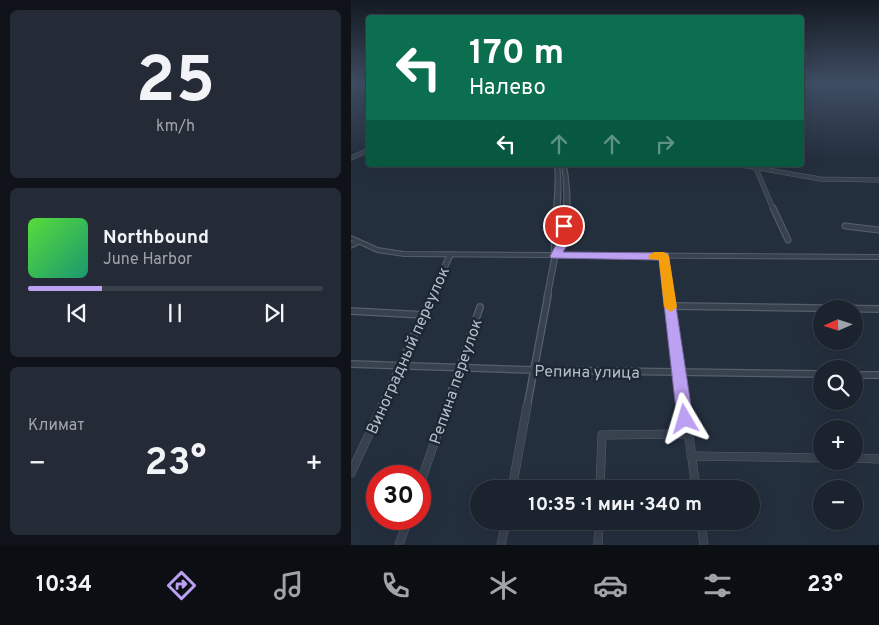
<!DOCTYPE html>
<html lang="ru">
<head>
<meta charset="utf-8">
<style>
	:root { --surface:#1b232e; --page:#242b36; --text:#f1f3f6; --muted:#a0a4aa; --line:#39404a; --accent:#bca0f2 }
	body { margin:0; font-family:Overpass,sans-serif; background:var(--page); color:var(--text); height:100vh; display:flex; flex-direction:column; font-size:19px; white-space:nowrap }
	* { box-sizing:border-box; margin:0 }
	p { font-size:16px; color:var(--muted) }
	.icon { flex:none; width:28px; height:28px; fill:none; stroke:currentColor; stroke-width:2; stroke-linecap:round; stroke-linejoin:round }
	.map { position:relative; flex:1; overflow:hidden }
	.sheet { display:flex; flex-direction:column; gap:10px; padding:10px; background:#0f1319; width:351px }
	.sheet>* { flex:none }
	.banner { position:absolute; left:15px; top:15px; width:438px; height:152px; border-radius:5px; box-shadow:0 5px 20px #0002,0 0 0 1px var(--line); background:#0b6e4f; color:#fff; overflow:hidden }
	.needle { width:32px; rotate:267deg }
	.fabs { position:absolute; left:462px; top:300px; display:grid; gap:10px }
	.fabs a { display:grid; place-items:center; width:50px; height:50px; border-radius:50%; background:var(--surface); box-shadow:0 5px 20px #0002,0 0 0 1px var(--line); font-size:25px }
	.speed { position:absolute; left:15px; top:465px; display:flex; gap:10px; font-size:25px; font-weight:700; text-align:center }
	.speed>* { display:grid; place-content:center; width:65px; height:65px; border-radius:50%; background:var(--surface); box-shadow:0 5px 20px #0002,0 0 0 1px var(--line); line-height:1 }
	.speed .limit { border:8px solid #d22; background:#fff; color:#111 }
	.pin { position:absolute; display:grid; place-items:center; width:42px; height:42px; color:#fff; margin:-21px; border:2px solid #fff; border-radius:50%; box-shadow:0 1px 5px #0007 }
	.me { position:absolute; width:55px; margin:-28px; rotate:353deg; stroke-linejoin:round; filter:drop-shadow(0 0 4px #0008) }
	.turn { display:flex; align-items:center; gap:18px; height:105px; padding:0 20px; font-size:22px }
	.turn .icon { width:65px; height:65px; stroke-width:2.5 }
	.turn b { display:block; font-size:35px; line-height:42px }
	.lanes { display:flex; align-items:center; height:48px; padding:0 20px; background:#0003; justify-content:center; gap:25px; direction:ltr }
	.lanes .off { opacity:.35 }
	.big { font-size:38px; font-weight:700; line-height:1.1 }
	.sheet .card { flex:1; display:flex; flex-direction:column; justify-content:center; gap:8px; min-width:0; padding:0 18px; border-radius:8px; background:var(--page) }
	.sheet .dial { align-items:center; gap:0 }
	.dial b { font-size:65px; line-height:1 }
	.song { display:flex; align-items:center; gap:15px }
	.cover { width:60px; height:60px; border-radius:8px; background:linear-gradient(135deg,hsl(110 70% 55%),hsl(160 70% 35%)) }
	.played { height:5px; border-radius:2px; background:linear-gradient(90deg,var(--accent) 25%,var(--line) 25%) }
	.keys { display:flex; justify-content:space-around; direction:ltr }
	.heat { display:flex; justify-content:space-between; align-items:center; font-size:28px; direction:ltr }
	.trip { position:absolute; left:119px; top:480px; width:290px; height:50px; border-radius:25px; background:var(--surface); box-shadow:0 5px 20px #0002,0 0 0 1px var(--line); font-weight:700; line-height:50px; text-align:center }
	.menu { display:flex; height:80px; justify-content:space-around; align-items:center; background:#0b0e12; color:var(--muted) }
	.menu .icon { width:35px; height:35px }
	.menu .on { color:var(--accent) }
	.menu b { font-size:22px; color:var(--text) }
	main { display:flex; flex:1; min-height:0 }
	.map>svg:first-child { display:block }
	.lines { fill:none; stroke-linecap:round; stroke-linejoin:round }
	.minor-far4-casing { stroke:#565f6c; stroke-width:4.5 }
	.minor-far3-casing { stroke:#565f6c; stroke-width:5 }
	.minor-far2-casing { stroke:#565f6c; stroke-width:7 }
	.minor-far1-casing { stroke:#565f6c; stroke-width:8 }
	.minor-casing { stroke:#565f6c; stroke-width:9 }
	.tertiary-casing { stroke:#565f6c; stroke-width:2 }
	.minor-far4 { stroke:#38414e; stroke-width:3 }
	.minor-far3 { stroke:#38414e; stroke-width:4 }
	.minor-far2 { stroke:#38414e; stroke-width:5 }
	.minor-far1 { stroke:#38414e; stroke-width:5.5 }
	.minor { stroke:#38414e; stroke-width:8 }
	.tertiary { fill:#38414e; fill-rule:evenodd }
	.route { fill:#bca0f2; stroke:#7a689d }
	.slow { fill:#f59e0b }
	.labels { text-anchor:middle; stroke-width:5; stroke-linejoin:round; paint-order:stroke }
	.near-street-label { font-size:16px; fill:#b4bcc9; stroke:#1d2633 }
</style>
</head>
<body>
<main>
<section class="sheet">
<div class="card dial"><b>25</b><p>km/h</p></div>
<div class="card">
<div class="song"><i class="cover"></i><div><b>Northbound</b><p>June Harbor</p></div></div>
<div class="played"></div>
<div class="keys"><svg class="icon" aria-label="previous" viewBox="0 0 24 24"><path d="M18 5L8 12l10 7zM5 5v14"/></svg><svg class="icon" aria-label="pause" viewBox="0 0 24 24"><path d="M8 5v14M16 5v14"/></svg><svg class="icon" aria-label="next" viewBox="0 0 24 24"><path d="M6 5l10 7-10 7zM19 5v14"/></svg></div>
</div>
<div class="card"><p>Климат</p>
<div class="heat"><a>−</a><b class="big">23°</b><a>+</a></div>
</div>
</section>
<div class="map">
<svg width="528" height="545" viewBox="0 0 528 545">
	<rect width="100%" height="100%" fill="#242f3e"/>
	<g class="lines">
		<!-- minor-far4 casing -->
		<g class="minor-far4-casing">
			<path id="minor-far4" d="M 0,86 L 9,83"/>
		</g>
		<!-- minor-far3 casing -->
		<g class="minor-far3-casing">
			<g id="minor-far3">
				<path d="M 0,158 L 18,150"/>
				<path d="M 390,165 L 469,179 L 528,180"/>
				<path d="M 405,168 L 422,209"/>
			</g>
		</g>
		<!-- minor-far2 casing -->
		<g class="minor-far2-casing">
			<g id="minor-far2">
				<path d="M 422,208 L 437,240"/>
				<path d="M 494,226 L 528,230"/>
				<path d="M 0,245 L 6,242"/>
				<path d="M 313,256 L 319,297"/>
				<path d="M 80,297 L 99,255"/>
				<path d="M 196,297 L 204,256"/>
			</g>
		</g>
		<!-- minor-far1 casing -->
		<g class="minor-far1-casing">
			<g id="minor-far1">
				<path d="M 318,295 L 334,407"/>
				<path d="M 319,306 L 528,309"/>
				<path d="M 0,311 L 73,315"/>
				<path d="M 0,364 L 183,370 L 471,374"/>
				<path d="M 504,375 L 528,375"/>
				<path d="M 30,407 L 81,295"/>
				<path d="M 95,407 L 129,307"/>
				<path d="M 176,407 L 197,295"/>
			</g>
		</g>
		<!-- minor casing -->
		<g class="minor-casing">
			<g id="minor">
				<path d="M 334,406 L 345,489"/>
				<path d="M 340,456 L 471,458"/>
				<path d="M 504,458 L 528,459"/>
				<path d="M 0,473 L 31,406"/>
				<path d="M 69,484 L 96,406"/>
				<path d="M 161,489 L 176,406"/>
				<path d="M 249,489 L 251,435 L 336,434"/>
				<path d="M 350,521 L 353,545"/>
				<path d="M 48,545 L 57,519"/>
				<path d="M 150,545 L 155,521"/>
				<path d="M 247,545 L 248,521"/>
			</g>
		</g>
		<!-- tertiary casing -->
		<g class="tertiary-casing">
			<path id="tertiary" d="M 204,165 L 208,165 C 212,192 207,218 206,245 C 214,219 215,192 211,165 L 215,165 C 220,193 221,226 209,253 L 528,255 L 528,259 L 206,257 L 204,258 L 202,257 L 53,256 L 26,252 L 0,240 L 0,236 L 27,248 L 53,252 L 201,253 C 199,223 207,195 204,165 Z"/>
		</g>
		<!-- minor-far4 -->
		<use href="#minor-far4" class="minor-far4"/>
		<!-- minor-far3 -->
		<use href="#minor-far3" class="minor-far3"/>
		<!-- minor-far2 -->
		<use href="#minor-far2" class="minor-far2"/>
		<!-- minor-far1 -->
		<use href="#minor-far1" class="minor-far1"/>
		<!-- minor -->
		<use href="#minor" class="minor"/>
		<!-- tertiary -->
		<use href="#tertiary" class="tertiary"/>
	</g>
	<!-- sky -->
	<linearGradient id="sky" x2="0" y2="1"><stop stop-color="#141a22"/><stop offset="0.52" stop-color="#3f4d63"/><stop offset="1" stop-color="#3f4d63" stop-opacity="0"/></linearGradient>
	<rect width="528" height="159" fill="url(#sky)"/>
	<!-- route -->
	<path class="route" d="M 213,222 L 218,226 L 217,244 L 212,252 L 317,253 L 342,419 L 339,424 L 334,426 L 329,424 L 326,419 L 308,260 L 200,258 L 199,256 L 206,243 L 208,226 Z"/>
	<!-- slow -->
	<path class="slow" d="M 313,252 L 318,256 L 326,307 L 320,312 L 313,307 L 308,260 L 299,259 L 297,256 L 303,252 Z"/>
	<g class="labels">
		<!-- near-street labels -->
		<g class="near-street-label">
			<text transform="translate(56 350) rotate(-66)" y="6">Виноградный переулок</text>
			<text transform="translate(236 371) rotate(1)" y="6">Репина улица</text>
			<text transform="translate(104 381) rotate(-71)" y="6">Репина переулок</text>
		</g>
	</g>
</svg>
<div class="fabs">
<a><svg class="needle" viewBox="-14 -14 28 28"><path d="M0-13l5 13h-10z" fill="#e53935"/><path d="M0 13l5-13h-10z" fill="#a0a4aa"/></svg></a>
<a><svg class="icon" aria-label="search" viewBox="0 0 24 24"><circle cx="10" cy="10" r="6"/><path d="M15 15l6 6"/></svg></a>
<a>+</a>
<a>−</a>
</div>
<div class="speed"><div class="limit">30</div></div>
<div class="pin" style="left:213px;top:226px;background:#d93025"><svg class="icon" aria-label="arrive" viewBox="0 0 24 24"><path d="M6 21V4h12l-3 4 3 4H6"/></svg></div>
<svg class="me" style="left:334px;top:419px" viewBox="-20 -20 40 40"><path d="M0-17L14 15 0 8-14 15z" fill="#bca0f2" stroke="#fff" stroke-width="4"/></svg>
<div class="trip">10:35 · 1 мин · 340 m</div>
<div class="banner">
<div class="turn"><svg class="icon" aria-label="left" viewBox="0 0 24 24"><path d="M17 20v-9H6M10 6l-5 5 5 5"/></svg><div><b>170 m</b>Налево</div></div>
<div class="lanes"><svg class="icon" aria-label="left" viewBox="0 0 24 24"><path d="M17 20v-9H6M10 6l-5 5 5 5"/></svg><svg class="icon off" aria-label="ahead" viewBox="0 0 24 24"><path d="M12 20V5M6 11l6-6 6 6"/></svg><svg class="icon off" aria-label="ahead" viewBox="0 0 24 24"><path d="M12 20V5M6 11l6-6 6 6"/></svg><svg class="icon off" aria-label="right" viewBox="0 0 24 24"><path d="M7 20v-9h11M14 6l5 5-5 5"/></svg></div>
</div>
</div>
</main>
<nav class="menu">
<b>10:34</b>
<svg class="icon on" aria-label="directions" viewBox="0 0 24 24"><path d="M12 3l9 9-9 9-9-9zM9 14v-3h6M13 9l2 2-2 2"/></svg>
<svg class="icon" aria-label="music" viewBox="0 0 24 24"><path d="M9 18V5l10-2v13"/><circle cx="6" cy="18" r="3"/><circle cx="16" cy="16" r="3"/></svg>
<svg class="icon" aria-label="phone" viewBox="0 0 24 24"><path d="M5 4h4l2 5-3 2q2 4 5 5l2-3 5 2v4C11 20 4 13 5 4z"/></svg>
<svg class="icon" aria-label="climate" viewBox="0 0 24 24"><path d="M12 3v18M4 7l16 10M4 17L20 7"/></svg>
<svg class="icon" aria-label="car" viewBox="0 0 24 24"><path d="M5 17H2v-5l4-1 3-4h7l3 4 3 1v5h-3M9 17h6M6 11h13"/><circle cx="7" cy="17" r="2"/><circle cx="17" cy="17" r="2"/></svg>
<svg class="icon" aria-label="filters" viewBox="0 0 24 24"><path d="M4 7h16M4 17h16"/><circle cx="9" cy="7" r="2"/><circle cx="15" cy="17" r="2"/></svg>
<b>23°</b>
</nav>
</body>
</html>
